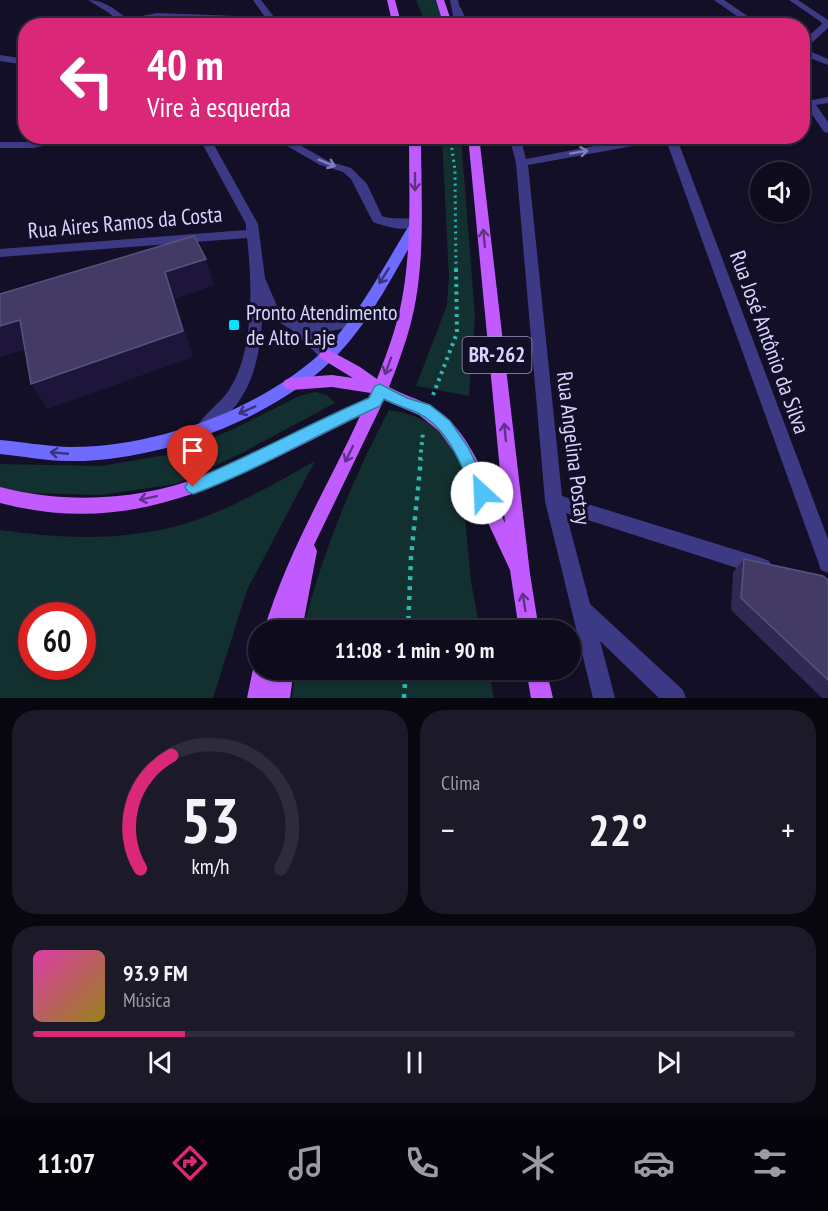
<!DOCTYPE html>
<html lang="pt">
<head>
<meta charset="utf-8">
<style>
	:root { --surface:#0e0b1c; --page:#1c1929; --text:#f1f3f6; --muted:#9b9ba3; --line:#2e2b3b; --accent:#db2777 }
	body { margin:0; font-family:"PT Sans Narrow",sans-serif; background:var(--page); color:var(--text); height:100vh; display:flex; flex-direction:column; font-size:22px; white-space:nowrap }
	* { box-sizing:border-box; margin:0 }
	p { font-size:20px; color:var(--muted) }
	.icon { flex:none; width:33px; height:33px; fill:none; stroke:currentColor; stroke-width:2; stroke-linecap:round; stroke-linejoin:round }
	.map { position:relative; height:698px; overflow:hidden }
	.sheet { display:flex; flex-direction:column; gap:12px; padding:12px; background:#08060f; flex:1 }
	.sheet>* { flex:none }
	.hud { position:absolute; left:18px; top:18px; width:792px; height:126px; border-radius:24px; box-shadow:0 2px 4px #0004,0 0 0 2px var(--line); background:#db2777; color:#fff; overflow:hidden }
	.buttons { position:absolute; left:750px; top:162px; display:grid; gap:12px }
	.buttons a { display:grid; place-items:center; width:60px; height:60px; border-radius:50%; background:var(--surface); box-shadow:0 2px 4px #0004,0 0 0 2px var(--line); font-size:30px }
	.speed { position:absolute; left:18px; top:602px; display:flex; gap:12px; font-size:30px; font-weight:700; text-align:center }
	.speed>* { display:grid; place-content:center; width:78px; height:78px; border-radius:50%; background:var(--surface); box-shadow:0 2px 4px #0004,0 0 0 2px var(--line); line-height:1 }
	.speed .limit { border:9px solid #d22; background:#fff; color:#111 }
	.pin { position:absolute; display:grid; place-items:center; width:51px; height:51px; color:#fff; margin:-62px -26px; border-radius:50% 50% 50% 0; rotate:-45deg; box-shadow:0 0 6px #0007 }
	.pin .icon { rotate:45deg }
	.me { position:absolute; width:66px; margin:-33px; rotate:335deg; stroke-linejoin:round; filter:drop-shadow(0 0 4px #0008) }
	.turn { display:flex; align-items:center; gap:21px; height:126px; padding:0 30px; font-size:27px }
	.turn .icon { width:78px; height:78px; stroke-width:2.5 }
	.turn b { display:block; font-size:42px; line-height:51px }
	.big { font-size:45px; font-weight:700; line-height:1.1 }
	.sheet .card { flex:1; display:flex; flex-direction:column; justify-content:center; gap:9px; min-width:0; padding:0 21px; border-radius:24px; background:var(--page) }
	.sheet .dial { align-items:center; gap:0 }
	.dial svg { height:156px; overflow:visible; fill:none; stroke:var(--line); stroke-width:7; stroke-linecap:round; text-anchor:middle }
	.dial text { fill:var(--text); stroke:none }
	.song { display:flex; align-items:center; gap:18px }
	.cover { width:72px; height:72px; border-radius:9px; background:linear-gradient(135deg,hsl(320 70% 55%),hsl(50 70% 35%)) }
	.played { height:6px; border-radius:3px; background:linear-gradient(90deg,var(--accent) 20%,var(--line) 20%) }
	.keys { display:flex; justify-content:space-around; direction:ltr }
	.heat { display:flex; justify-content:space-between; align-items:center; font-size:33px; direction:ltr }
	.sheet .tiles { flex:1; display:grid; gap:12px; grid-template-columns:1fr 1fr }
	.card:last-child { grid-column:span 2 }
	.trip { position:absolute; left:248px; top:620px; width:333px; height:60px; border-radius:30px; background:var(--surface); box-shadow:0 2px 4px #0004,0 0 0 2px var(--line); font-weight:700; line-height:60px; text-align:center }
	.dock { display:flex; height:96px; justify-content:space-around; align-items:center; background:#06040b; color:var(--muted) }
	.dock .icon { width:42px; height:42px }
	.dock .selected { color:var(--accent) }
	.dock b { font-size:27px; color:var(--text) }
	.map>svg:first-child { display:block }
	.green { fill:#12302f; fill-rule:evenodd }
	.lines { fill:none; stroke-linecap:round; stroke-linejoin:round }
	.path-far2 { stroke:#2fb8b0; stroke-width:3; stroke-dasharray:2 4; stroke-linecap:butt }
	.path-far1 { stroke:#2fb8b0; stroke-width:4; stroke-dasharray:3 4.5; stroke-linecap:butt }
	.path { stroke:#2fb8b0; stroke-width:4.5; stroke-dasharray:4 6; stroke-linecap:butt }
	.service { fill:#3d3a85; fill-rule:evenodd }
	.minor { fill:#3d3a85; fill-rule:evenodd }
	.tertiary { fill:#3d3a85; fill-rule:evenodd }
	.secondary { fill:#6f6bff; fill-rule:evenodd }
	.primary { fill:#c25bff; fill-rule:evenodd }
	.wall { fill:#312854 }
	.shaded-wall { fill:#1d163a }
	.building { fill:#433a66; stroke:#5a527e; stroke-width:1.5 }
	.oneway { stroke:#837fbc }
	.oneway2 { stroke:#623188 }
	.oneway3 { stroke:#38347d }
	.route { fill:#4fc3f7; stroke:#337fa1; stroke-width:1.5 }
	.poi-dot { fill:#00e5ff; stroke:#130f26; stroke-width:2 }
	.labels { text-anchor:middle; stroke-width:6; stroke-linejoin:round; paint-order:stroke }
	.shield { fill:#130f26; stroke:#9e99be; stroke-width:1.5 }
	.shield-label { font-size:21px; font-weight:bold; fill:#d9d4ff }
	.street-label { font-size:22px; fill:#d9d4ff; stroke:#130f26 }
	.poi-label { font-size:22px; fill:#d9d4ff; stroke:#130f26; text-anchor:start }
</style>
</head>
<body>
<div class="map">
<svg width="828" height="698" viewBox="0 0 828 698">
	<rect width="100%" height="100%" fill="#130f26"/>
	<!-- green -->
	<g class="green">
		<path d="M 416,0 L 437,0 L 446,25 L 426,25 Z"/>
		<path d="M 442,137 L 461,137 L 475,317 L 469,396 L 416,386 L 447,305 L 449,278 Z"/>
		<path d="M 315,392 L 327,395 L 335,403 L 244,452 L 176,484 L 101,495 L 23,493 L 0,488 L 0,464 L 101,466 L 172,454 L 236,428 L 299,396 Z"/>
		<path d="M 389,410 C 424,415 447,430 460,463 L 471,582 L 480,630 L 303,630 C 322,553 352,480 389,410 Z"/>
		<path d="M 315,461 L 247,590 L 213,698 L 0,698 L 0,530 C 56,538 113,541 169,528 C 220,516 270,486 315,461 ZM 32,615 L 82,615 L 82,666 L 32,666 Z"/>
		<path d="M 296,669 L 488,669 L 494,698 L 292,698 Z"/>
	</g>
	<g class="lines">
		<!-- path-far2 -->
		<path class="path-far2" d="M 450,136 L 455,170 L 456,271"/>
		<!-- path-far1 -->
		<g class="path-far1">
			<path d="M 433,395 L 457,333 L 456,269"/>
			<path d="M 420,460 L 423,433"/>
		</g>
		<!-- path -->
		<g class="path">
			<path d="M 408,630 L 411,557 L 421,459"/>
			<path d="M 404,698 L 406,669"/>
		</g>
		<!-- service -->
		<path class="service" d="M 789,0 L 798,0 L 828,20 L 828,28 L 805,49 L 802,49 L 802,42 L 822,24 L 821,22 Z"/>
		<!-- minor -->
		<g class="minor">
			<path d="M 88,0 C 104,0 115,9 127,19 L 157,13 L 265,17 L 253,0 L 261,0 L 274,17 L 350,19 L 354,22 L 350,25 L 157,19 L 132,24 L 133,26 L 123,26 L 109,13 Z"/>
			<path d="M 714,0 L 724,0 L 762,26 L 751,26 Z"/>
			<path d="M 457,5 L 461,8 L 469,26 L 460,26 L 453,8 Z"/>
			<path d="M 802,48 L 828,59 L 828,65 L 802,55 Z"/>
			<path d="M 0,55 L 26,59 L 26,65 L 0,61 Z"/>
			<path d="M 828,97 L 828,103 L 816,105 L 828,122 L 828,133 L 824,132 L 807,107 L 802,108 L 802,102 Z"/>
			<path d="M 66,136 L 95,136 L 33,148 L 0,148 L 0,142 L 33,142 Z"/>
			<path d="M 198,136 L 209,136 L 258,224 L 265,278 L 277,306 L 289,316 L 304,322 L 326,321 L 358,314 L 365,319 L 363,323 L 337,330 L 313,333 L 335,355 L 332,359 L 322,359 L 292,330 L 270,317 L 263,306 C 261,338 259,370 241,398 C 233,411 220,422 210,434 L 204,436 L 198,434 L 196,429 C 203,414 220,404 229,390 C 255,351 252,282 247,238 L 0,257 L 0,249 L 246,230 L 246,224 Z"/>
			<path d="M 270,136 L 284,136 L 328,161 L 351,168 L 367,184 L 382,216 C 394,221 413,215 421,223 C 410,234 386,227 373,222 L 351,179 L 343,172 L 320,165 Z"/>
			<path d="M 509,136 L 520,136 L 526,159 L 647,136 L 676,136 L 828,539 L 828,573 L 821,570 L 819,564 L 666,140 L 528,165 L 562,496 L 762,558 L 769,561 L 772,567 L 769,573 L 762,576 L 566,513 L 590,604 L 683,690 L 686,698 L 659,698 L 600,641 L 615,698 L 593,698 L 545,501 L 516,163 Z"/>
		</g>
		<!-- tertiary -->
		<path class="tertiary" d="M 450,0 L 458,0 L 464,26 L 455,26 Z"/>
		<!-- secondary -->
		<path class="secondary" d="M 415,223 L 421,227 C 396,269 373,317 340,352 C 279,418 156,463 68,461 C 45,461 22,456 0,454 L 0,440 C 22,442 45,446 68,447 C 156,448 267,408 329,345 C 362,310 385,264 410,224 Z"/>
		<!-- primary -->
		<g class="primary">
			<path d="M 387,0 L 395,0 L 402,26 L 393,26 Z"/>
			<path d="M 436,0 L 444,0 L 453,26 L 444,26 Z"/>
			<path d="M 409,136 L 421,136 C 421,191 425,245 416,299 C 411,329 400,359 389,387 C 403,395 419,399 431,406 C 471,429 487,484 505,523 L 468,136 L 479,136 L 530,574 L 539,630 L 519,630 L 510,570 L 457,456 L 439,431 L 419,415 L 384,400 L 314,545 L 317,551 L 302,630 L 264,630 C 287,553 327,488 360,416 C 239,475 141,540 0,503 L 0,487 C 65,504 139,501 203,476 C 260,455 313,423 368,398 L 371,393 L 332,387 L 291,390 L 285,388 L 283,384 L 285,380 L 291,378 L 332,375 L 353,378 L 322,359 L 319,355 L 322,351 L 327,349 L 360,367 L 377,379 C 387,353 397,327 402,299 C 412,246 409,191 409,136 Z"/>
			<path d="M 258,661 L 258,669 L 273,669 L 273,673 L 274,669 L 294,669 L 290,698 L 247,698 L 253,669 Z"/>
			<path d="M 526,669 L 546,669 L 553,698 L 531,698 Z"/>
		</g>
	</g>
	<!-- wall -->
	<path class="wall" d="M 744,559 L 828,580 L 828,698 L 822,698 L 731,610 L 733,572 Z"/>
	<!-- shaded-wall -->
	<g class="shaded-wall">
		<path d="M 206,259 L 214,285 L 175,299 L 193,357 L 48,409 L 31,384 L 165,272 Z"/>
		<path d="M 20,320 L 37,346 L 0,357 L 0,326 Z"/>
	</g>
	<!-- building -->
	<g class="building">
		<path d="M 194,236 L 206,259 L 165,272 L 183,331 L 31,384 L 20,320 L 0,326 L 0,294 Z"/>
		<path d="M 744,559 L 823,576 L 828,580 L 828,680 L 741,598 Z"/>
	</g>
	<!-- one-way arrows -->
	<defs><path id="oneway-shaft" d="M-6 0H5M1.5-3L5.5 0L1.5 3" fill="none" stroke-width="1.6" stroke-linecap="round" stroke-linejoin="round" transform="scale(1.5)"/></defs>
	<g class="oneway">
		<use href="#oneway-shaft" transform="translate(579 152) rotate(-10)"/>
		<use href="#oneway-shaft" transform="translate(327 163) rotate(22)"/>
	</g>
	<g class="oneway2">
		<use href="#oneway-shaft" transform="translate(415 182) rotate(90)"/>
		<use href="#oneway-shaft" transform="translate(484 238) rotate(-96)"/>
		<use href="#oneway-shaft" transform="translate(388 366) rotate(110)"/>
		<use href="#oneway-shaft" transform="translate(505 432) rotate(-96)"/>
		<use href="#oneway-shaft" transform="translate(349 454) rotate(116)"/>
		<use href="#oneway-shaft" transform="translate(148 498) rotate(168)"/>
		<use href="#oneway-shaft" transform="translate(524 602) rotate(-99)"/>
	</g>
	<g class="oneway3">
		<use href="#oneway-shaft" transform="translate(384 276) rotate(122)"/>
		<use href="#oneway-shaft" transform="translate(247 410) rotate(156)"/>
		<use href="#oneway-shaft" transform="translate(59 453) rotate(-175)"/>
	</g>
	<!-- route -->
	<path class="route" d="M 380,384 L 407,398 L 430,405 L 450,421 L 468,447 L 490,493 L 487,498 L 482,500 L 476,498 C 462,468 450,429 418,413 C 407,408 395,405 384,399 L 380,406 C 317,434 258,470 193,494 L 188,492 L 185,487 L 188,482 C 250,457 308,424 369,398 L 375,386 Z"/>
	<!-- markers -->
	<rect class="poi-dot" x="228" y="319" width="12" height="12" rx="3"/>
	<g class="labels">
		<!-- shield labels -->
		<rect class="shield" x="462.5" y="337" width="69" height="36" rx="4.5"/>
		<g class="shield-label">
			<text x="497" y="362">BR-262</text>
		</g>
		<!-- street labels -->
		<g class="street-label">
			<text transform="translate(125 222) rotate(-5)" y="8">Rua Aires Ramos da Costa</text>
			<text transform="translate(770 342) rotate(70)" y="8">Rua José Antônio da Silva</text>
			<text transform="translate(574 448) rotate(83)" y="8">Rua Angelina Postay</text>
		</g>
		<!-- poi labels -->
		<g class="poi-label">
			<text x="246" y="320">Pronto Atendimento<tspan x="246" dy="25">de Alto Laje</tspan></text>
		</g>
	</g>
</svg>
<div class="buttons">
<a><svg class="icon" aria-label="sound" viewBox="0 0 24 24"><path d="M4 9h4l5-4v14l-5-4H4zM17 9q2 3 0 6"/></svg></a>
</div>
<div class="speed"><div class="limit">60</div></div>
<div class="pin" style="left:193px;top:487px;background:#d93025"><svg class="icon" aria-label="arrive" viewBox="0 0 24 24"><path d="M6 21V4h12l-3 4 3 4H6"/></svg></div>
<svg class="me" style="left:482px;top:493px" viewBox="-20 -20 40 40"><circle r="19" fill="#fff"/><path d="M0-13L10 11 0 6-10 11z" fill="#4fc3f7"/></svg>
<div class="trip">11:08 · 1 min · 90 m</div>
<div class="hud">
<div class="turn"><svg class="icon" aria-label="left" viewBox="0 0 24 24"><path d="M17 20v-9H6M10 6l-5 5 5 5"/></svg><div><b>40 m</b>Vire à esquerda</div></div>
</div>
</div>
<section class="sheet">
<div class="tiles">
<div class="card dial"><svg viewBox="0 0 100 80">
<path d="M14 69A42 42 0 1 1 86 69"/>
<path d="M14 69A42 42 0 0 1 30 11" stroke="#db2777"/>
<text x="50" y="56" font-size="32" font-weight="700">53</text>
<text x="50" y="72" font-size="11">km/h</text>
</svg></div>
<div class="card"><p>Clima</p>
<div class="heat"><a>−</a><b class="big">22°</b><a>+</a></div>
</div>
<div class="card">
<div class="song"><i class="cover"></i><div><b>93.9 FM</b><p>Música</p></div></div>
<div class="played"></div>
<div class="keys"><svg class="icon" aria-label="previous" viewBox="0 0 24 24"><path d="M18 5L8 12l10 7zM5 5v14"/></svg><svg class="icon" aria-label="pause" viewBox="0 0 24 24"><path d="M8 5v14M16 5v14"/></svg><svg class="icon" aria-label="next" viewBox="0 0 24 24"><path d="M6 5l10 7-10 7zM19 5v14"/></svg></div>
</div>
</div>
</section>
<nav class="dock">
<b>11:07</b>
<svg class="icon selected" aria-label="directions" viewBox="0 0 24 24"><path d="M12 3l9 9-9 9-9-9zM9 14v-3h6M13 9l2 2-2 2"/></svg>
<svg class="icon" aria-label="music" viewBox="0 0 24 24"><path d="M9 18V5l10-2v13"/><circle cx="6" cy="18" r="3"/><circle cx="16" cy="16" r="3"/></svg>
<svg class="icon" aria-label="phone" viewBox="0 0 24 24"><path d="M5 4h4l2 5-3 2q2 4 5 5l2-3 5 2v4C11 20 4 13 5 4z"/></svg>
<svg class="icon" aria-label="climate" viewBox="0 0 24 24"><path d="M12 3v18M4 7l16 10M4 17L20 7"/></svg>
<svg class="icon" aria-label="car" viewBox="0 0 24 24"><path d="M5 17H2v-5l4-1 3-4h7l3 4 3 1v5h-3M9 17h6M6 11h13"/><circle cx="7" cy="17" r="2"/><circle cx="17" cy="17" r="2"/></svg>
<svg class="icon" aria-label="filters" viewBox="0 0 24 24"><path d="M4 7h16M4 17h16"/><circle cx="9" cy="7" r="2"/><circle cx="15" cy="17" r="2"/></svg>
</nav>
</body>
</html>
